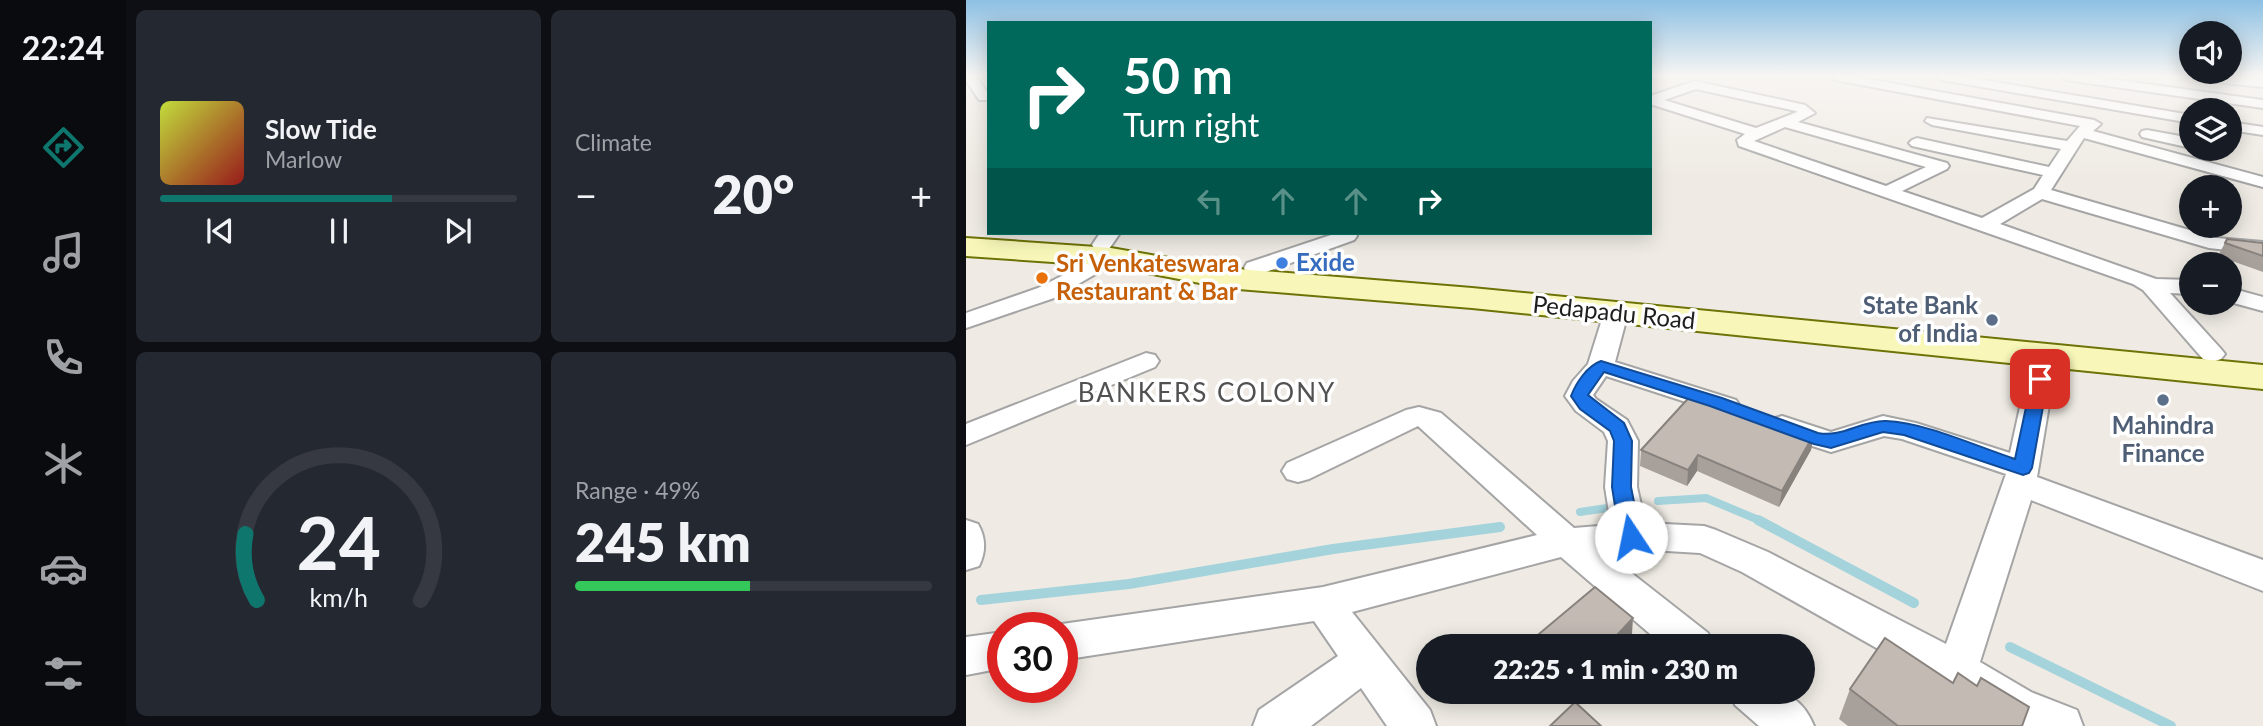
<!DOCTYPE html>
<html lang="en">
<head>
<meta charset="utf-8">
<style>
	:root { --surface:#171b24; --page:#242831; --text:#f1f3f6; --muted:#9ea1a6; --line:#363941; --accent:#0f766e }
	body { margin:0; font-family:Lato,sans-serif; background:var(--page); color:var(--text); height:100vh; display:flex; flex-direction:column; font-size:26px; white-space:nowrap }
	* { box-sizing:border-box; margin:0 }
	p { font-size:23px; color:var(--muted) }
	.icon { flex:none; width:38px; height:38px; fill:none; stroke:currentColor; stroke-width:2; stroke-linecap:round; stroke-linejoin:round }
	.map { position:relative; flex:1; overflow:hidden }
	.panel { display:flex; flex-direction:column; gap:10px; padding:10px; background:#0d0f14; width:840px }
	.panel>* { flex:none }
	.top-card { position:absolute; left:21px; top:21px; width:665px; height:214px; border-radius:0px; box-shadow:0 4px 18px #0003; background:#00695c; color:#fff; overflow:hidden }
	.controls { position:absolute; left:1213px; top:21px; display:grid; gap:14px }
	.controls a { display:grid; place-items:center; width:63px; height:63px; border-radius:50%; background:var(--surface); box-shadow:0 4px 18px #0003; font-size:35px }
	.speed { position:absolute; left:21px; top:612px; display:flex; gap:14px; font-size:35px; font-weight:700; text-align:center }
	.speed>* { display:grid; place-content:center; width:91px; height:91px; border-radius:50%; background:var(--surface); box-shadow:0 4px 18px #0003; line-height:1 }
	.speed .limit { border:10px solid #d22; background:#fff; color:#111 }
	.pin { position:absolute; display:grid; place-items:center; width:60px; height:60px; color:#fff; margin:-30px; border-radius:14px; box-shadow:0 4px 10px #0006 }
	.me { position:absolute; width:77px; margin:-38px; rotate:349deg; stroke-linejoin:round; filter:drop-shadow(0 0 5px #0008) }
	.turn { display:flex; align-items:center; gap:24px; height:147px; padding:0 21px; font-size:32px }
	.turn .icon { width:91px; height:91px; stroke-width:2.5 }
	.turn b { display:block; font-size:49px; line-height:60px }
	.lanes { display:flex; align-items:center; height:66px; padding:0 21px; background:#0003; justify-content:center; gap:35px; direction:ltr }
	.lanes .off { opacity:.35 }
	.big { font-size:52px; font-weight:800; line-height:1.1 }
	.panel .card { flex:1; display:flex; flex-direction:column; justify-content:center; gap:10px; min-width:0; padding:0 24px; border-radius:10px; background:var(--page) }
	.panel .dial { align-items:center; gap:0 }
	.dial svg { height:182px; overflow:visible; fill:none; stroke:var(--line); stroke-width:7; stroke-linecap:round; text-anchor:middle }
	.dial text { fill:var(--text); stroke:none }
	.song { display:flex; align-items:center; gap:21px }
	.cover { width:84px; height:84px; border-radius:10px; background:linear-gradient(135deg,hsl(70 70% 55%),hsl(0 70% 35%)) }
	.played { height:7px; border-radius:4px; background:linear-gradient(90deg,var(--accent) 65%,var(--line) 65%) }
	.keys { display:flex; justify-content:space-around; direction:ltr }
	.heat { display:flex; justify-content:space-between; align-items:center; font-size:38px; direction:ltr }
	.charge { height:10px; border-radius:5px; background:linear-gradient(90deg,#34c759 49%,var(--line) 0) }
	.panel .tiles { flex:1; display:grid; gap:10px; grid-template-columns:repeat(2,1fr) }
	.trip { position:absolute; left:450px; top:634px; width:399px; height:70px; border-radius:35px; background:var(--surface); box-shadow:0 4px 18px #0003; font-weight:800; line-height:70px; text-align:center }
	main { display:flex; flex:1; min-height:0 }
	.tab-bar { display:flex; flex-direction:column; width:126px; justify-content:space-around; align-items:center; background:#090b0e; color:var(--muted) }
	.tab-bar .icon { width:49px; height:49px }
	.tab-bar .active { color:var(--accent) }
	.tab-bar b { font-size:32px; color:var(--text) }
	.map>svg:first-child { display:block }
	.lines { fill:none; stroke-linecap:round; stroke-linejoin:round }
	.stream-far1 { stroke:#a5d3dc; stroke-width:8 }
	.stream { stroke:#a5d3dc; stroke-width:10 }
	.minor-casing { stroke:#a5a5a5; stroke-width:4 }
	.secondary-casing { stroke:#6e7307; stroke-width:4 }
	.minor { fill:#fff; fill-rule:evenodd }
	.secondary { fill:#f8f7b9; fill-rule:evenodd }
	.wall { fill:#a8a09b }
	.shaded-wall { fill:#88827e }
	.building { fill:#c3bab4; stroke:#88827e; stroke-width:2 }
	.route { fill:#1a73e8; stroke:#114b97; stroke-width:2 }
	.shop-dot { fill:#3f7fe0; stroke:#fff; stroke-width:2.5 }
	.food-dot { fill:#e8710a; stroke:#fff; stroke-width:2.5 }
	.service-dot { fill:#5c6f8a; stroke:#fff; stroke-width:2.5 }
	.labels { text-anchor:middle; stroke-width:7; stroke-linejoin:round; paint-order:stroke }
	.shop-label { font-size:24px; font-weight:bold; fill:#366cbe; stroke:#fff; text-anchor:start }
	.food-label { font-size:24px; font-weight:bold; fill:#c56008; stroke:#fff; text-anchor:start }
	.service-label { font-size:24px; font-weight:bold; fill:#4e5e75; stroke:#fff; text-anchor:end }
	.street-label { font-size:24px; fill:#1e1e1e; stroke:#fff }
	.neighbourhood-label { font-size:26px; letter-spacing:2px; fill:#515151; stroke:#fff }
</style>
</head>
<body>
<main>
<nav class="tab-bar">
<b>22:24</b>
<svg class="icon active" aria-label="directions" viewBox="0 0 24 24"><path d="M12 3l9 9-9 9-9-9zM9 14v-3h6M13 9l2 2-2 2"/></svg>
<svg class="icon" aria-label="music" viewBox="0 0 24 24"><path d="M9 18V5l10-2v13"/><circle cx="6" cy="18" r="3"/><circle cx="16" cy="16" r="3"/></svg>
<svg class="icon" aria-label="phone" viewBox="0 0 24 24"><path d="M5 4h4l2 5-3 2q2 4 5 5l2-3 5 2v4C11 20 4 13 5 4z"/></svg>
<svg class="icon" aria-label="climate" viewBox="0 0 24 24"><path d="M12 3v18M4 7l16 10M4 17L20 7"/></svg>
<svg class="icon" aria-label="car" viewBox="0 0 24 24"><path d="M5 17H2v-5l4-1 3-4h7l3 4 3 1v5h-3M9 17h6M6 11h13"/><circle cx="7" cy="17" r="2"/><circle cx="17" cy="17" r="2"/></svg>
<svg class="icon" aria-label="filters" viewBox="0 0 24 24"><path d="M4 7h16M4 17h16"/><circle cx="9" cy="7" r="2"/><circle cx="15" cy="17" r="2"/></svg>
</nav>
<section class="panel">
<div class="tiles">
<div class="card">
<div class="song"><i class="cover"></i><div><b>Slow Tide</b><p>Marlow</p></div></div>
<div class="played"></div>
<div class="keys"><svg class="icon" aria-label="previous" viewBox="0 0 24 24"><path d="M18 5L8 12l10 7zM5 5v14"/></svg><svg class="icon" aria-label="pause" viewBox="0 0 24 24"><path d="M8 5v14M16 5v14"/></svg><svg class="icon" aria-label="next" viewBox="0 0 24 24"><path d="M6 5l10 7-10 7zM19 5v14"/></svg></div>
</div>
<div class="card"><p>Climate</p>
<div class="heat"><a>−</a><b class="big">20°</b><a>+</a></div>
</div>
<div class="card dial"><svg viewBox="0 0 100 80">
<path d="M14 69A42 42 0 1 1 86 69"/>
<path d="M14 69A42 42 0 0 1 9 40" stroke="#0f766e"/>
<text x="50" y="56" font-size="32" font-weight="700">24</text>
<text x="50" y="72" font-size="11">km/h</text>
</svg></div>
<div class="card"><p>Range · 49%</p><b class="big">245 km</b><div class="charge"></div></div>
</div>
</section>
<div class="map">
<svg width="1297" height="726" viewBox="0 0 1297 726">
	<rect width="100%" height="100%" fill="#efebe4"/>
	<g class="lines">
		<!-- stream-far1 -->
		<g class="stream-far1">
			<path d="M 692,501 L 740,498 L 795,521"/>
			<path d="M 614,512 L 641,508"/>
		</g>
		<!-- stream -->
		<g class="stream">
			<path d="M 792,520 L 948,603"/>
			<path d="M 15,600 L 163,584 L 367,549 L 534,527"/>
			<path d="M 1044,647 L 1205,726"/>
		</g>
		<!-- minor casing -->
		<g class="minor-casing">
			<g id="minor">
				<path d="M 0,76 L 9,76 L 23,94 L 23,100 L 13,100 L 0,80 Z"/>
				<path d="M 684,76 L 693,76 L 684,80 Z"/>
				<path d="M 863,76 L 886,76 L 1128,120 L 1135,124 L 1127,131 L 1297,177 L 1297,187 L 1118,138 L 1085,190 L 1251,238 L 1297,242 L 1297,254 L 1243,248 L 1076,199 L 1034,224 L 1190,279 L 1225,280 L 1225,294 L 1204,293 L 1255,349 L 1259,354 L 1255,359 L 1246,362 L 1237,359 L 1177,290 L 1167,284 L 773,146 L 771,140 L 779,134 L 684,104 L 684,96 L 729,81 L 839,105 L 849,113 L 832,122 L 981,163 L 983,166 L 981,169 L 936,191 L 1016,218 L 1068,189 L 1077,175 L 946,146 L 943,143 L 946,140 L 951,138 L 1083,167 L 1095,149 L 966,125 L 959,121 L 961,118 L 1101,141 L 1114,126 L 869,80 ZM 730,89 L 830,111 L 831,112 L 790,128 L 698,100 ZM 819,127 L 960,167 L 920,186 L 788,141 Z"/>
				<path d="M 970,76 L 994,76 L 1225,115 L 1225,123 L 976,80 Z"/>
				<path d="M 1094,76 L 1122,76 L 1297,100 L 1297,108 L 1100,80 Z"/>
				<path d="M 1223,76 L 1259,76 L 1297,79 L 1297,87 L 1229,80 Z"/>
				<path d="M 1264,122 L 1297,127 L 1297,135 L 1264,130 Z"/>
				<path d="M 1181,130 L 1225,138 L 1225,148 L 1176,137 L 1174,134 L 1176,131 Z"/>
				<path d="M 134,233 L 154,233 L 143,249 L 129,249 L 126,245 Z"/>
				<path d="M 371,233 L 389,233 L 391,236 L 388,240 L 297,273 L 281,273 L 278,268 L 281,263 Z"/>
				<path d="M 145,251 L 152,253 L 155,257 L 152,261 L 88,298 L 0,328 L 0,313 L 72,288 Z"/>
				<path d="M 1264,288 L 1297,297 L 1297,311 L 1264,302 Z"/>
				<path d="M 650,306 L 658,308 L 662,313 L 649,362 L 770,400 L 774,406 L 770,412 L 760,415 L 640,376 L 627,395 L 630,399 L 661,420 L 672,441 L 671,487 L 679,523 L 738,526 L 750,530 L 802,552 L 980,644 L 1040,474 L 936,439 L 918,436 L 865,452 L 806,433 L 801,426 L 806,419 L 816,416 L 865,432 L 917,416 L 950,423 L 1044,453 L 1065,357 L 1069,351 L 1078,349 L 1087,351 L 1091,357 L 1071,477 L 1297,560 L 1297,591 L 1065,500 L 1014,662 L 1065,692 L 1111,710 L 1117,726 L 1044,726 L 1035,722 L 976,685 L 776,572 L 734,553 L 684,550 L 640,553 L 742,633 L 748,646 L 698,646 L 595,557 L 386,612 L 464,710 L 470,726 L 421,726 L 395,688 L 345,726 L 287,726 L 293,710 L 372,656 L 348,621 L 96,660 L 96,628 L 84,628 L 96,624 L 357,587 L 571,535 L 452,426 L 343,479 L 332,482 L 321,479 L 316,471 L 321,463 L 440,410 L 453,407 L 475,413 L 608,528 L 645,525 L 639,487 L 642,441 L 638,432 L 610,411 L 599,396 L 607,381 L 622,364 L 638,313 L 642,308 Z"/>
				<path d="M 180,353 L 189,355 L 193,361 L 189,367 L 0,445 L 0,424 Z"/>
				<path d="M 0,520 L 12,524 C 20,538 20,552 13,566 L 0,570 Z"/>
				<path d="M 37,632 L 37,668 L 0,675 L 0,637 Z"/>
				<path d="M 763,691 C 801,691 831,684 848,726 L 793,726 L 769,705 Z"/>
			</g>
		</g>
		<!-- secondary casing -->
		<g class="secondary-casing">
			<path id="secondary" d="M 0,238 L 145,248 L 260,268 L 506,288 L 1297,365 L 1297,389 L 506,308 L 260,288 L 145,266 L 0,256 Z"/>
		</g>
		<!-- minor -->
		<use href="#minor" class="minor"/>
		<!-- secondary -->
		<use href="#secondary" class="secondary"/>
	</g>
	<!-- wall -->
	<g class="wall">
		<path d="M 1261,239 L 1297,256 L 1297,272 L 1252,256 Z"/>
		<path d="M 848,434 L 845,450 L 813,507 L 731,471 L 721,486 L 674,466 L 675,450 Z"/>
		<path d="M 987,683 L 1056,726 L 882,726 L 873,719 L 884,689 Z"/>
		<path d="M 599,691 L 614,691 L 607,698 Z"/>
	</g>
	<!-- shaded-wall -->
	<g class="shaded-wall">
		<path d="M 848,434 L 845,450 L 813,507 L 816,491 Z"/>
		<path d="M 732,455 L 731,471 L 721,486 L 722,470 Z"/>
		<path d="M 667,618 L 666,634 L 656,646 L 641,646 Z"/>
		<path d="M 607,691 L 614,691 L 607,698 Z"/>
	</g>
	<!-- building -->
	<g class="building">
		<path d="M 1261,239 L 1297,243 L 1297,256 L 1259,243 Z"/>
		<path d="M 729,391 L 848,434 L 816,491 L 732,455 L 722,470 L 675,450 Z"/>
		<path d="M 629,587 L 667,618 L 641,646 L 563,646 L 561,644 Z"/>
		<path d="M 919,638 L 987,683 L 992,673 L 1011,686 L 1015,678 L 1063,707 L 1056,726 L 932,726 L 884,689 Z"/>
		<path d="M 609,702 L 635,726 L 584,726 Z"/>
	</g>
	<!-- sky -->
	<linearGradient id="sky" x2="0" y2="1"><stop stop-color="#8dc0e3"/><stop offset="0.43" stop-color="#f8f6f3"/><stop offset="1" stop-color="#f8f6f3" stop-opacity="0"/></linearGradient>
	<rect width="1297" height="177" fill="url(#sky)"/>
	<!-- route -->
	<path class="route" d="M 635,361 L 756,398 L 852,433 C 876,438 896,420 920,421 C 958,422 1012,447 1049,459 L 1066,379 L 1074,374 L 1082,379 L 1066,468 L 1063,473 L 1057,475 L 938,435 L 917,432 L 865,448 L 848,444 L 744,406 L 638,372 L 622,395 L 658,423 L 666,441 L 665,487 L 675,537 L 672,543 L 665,546 L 657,543 L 654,537 L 646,487 L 648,441 L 644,431 L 614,409 L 605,396 C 610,383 621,366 635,361 Z"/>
	<!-- markers -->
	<circle class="shop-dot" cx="316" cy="263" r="7"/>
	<circle class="food-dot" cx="76" cy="278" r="7"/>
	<g class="service-dot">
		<circle cx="1026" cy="320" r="7"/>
		<circle cx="1197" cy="400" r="7"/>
	</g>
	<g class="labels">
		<!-- shop labels -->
		<g class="shop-label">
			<text x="330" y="271">Exide</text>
		</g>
		<!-- food labels -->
		<g class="food-label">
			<text x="90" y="272">Sri Venkateswara<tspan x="90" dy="28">Restaurant &amp; Bar</tspan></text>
		</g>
		<!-- service labels -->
		<g class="service-label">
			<text x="1012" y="314">State Bank<tspan x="1012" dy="28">of India</tspan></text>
			<text x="1197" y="434" text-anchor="middle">Mahindra<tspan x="1197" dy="28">Finance</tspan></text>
		</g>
		<!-- street labels -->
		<g class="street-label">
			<text transform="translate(648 313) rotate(6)" y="8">Pedapadu Road</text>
		</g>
		<!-- neighbourhood labels -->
		<g class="neighbourhood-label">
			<text x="241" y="402">BANKERS COLONY</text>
		</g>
	</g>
</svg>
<div class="controls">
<a><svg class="icon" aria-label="sound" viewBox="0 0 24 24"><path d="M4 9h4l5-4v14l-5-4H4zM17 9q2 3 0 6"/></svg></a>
<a><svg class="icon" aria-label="layers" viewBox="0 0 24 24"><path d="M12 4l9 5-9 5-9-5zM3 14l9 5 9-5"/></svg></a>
<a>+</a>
<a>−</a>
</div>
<div class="speed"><div class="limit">30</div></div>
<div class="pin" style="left:1074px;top:379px;background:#d93025"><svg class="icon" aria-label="arrive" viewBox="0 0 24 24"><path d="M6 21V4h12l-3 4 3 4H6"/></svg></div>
<svg class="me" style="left:665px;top:537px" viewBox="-20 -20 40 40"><circle r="19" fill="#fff"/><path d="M0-13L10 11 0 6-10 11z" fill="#1a73e8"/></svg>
<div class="trip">22:25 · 1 min · 230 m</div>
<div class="top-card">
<div class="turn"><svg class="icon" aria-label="right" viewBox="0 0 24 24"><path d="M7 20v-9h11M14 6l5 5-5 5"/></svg><div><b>50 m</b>Turn right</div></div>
<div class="lanes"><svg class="icon off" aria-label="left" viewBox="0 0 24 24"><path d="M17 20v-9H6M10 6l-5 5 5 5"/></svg><svg class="icon off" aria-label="ahead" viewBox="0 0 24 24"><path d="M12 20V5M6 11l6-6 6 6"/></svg><svg class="icon off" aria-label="ahead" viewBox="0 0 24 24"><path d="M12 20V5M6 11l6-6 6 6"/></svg><svg class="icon" aria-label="right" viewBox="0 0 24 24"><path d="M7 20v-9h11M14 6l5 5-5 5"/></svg></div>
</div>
</div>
</main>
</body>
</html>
